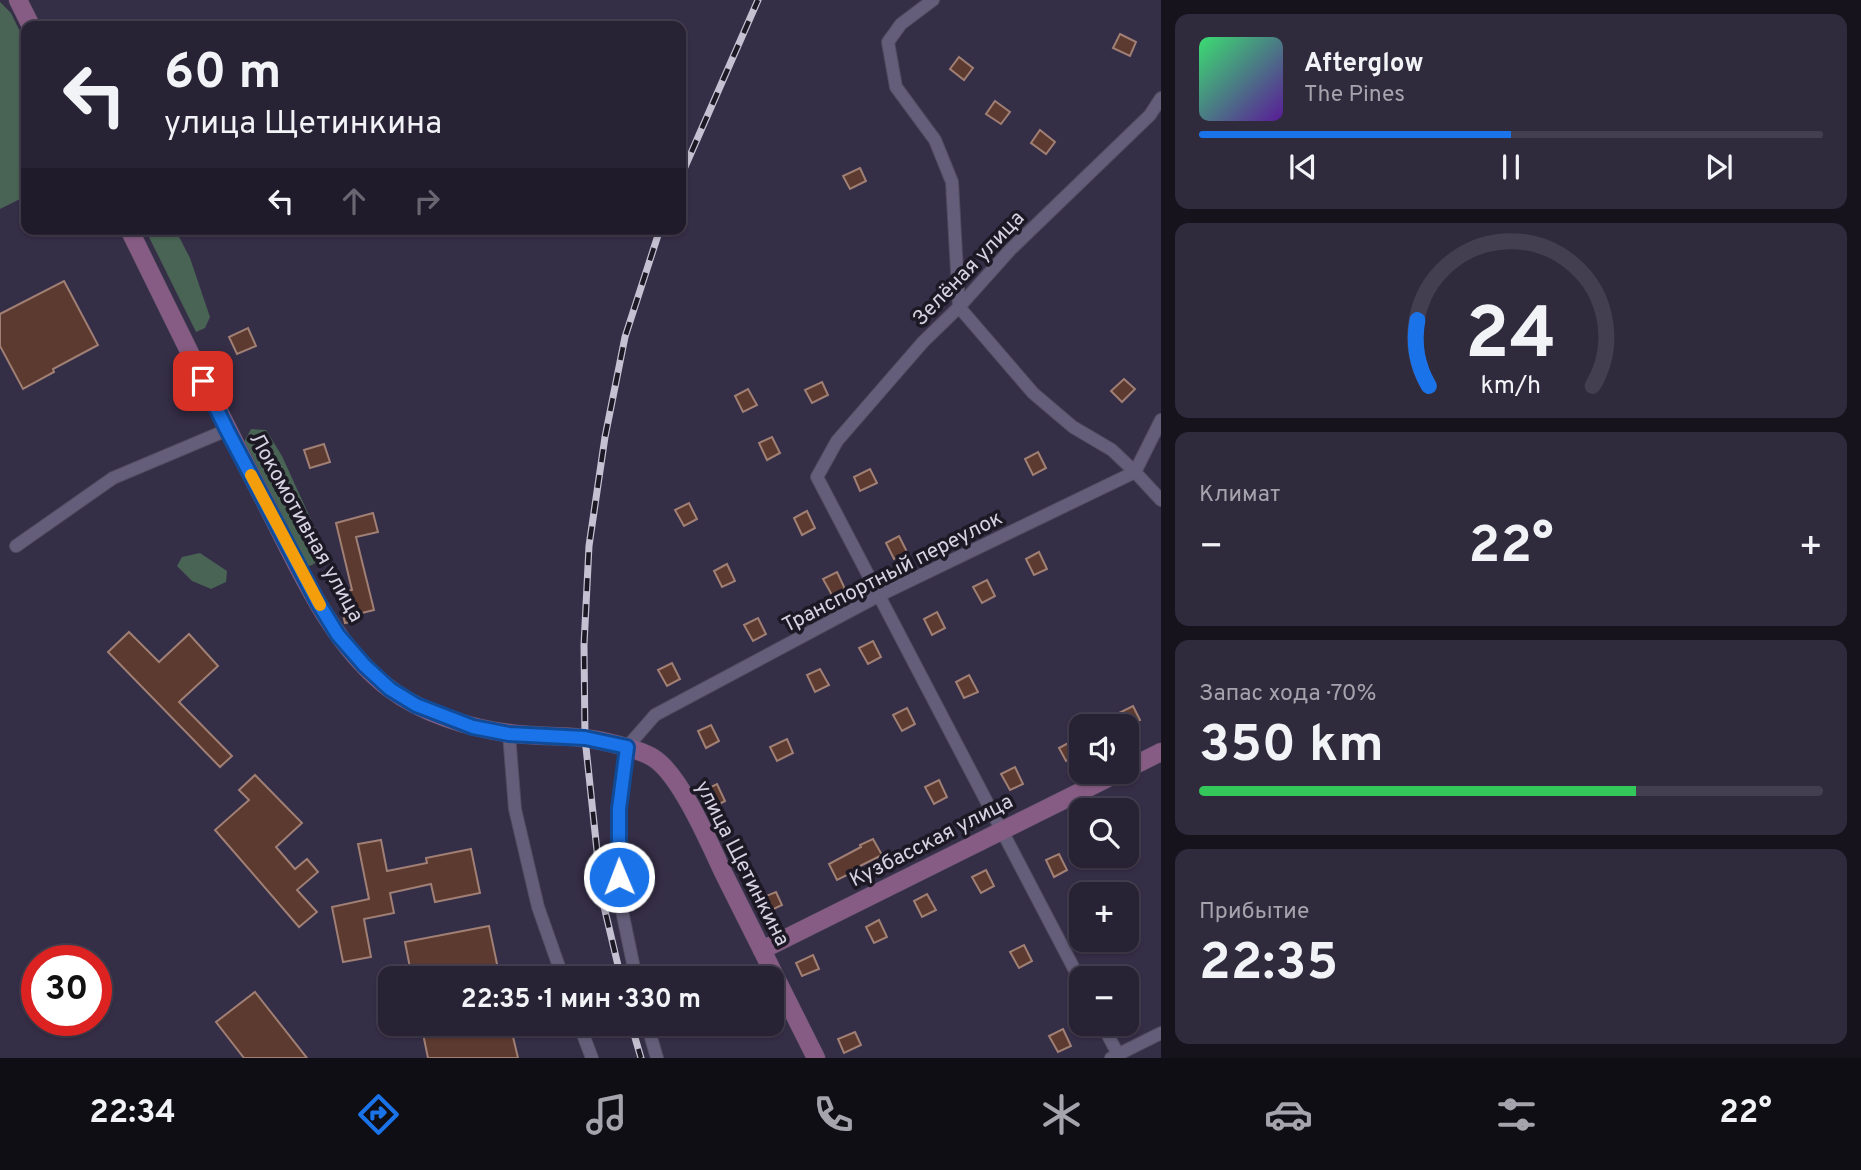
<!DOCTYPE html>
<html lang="ru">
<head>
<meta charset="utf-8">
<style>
	:root { --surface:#282235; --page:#302a3d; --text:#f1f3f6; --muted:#a5a4ad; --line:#443f50; --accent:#1a73e8 }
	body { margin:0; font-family:Overpass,sans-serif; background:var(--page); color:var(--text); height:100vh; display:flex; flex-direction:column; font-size:26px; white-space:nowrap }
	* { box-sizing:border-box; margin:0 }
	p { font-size:23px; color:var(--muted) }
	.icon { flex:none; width:38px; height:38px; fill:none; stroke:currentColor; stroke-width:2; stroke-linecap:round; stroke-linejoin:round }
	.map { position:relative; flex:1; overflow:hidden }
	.drawer { display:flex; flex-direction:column; gap:14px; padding:14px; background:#16131d; width:700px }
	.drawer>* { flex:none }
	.banner { position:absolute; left:21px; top:21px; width:665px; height:214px; border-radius:14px; box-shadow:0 2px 5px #0004,0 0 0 2px var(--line); background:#282235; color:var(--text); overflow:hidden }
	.tools { position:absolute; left:1069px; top:714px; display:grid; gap:14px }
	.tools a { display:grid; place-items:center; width:70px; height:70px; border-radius:14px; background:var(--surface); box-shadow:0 2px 5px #0004,0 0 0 2px var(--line); font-size:35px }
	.speed { position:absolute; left:21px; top:945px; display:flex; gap:14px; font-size:35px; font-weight:700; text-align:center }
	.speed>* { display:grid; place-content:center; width:91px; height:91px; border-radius:50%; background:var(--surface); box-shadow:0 2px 5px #0004,0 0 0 2px var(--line); line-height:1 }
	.speed .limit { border:10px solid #d22; background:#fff; color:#111 }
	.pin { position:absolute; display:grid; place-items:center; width:60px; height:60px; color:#fff; margin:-30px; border-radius:14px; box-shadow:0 4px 10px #0006 }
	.me { position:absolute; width:77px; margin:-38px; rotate:359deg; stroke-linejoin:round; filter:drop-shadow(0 0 5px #0008) }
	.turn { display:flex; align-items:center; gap:24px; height:147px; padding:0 28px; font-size:32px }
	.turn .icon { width:91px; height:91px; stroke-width:2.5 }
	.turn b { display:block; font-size:49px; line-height:60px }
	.lanes { display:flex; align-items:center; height:66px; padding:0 28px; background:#0003; justify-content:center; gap:35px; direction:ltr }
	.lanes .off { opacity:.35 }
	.big { font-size:52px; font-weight:700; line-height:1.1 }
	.drawer .tile { flex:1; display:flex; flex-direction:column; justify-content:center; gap:10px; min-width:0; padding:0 24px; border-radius:14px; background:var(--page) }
	.drawer .dial { align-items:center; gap:0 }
	.dial svg { height:182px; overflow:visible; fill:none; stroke:var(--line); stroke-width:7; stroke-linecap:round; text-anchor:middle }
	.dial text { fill:var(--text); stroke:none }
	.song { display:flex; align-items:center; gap:21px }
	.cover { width:84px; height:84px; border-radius:10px; background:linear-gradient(135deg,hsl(140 70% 55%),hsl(270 70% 35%)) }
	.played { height:7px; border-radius:4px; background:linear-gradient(90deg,var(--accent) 50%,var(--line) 50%) }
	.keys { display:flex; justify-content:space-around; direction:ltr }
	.heat { display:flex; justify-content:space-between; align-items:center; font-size:38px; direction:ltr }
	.charge { height:10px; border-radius:5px; background:linear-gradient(90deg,#34c759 70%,var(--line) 0) }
	.trip { position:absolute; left:378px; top:966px; width:406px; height:70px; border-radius:14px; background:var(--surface); box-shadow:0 2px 5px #0004,0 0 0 2px var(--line); font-weight:700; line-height:70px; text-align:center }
	.dock { display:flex; height:112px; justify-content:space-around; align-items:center; background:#100e15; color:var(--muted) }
	.dock .icon { width:49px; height:49px }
	.dock .active { color:var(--accent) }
	.dock b { font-size:32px; color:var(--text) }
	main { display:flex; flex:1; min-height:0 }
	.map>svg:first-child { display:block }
	.green { fill:#496354 }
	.building { fill:#5c3a2f; stroke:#a07f74; stroke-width:2 }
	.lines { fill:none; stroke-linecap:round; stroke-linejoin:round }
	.street-casing { stroke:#514b5f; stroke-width:14 }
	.secondary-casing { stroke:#514b5f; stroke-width:19 }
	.street { stroke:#655e7a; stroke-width:12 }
	.secondary { stroke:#875c84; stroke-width:18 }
	.rail-casing { stroke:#c5c1d2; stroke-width:7 }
	.rail { stroke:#1c1824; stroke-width:4.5; stroke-dasharray:13; stroke-linecap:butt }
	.route-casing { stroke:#114b97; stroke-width:18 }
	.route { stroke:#1a73e8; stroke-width:12 }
	.slow { stroke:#f59e0b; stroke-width:12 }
	.labels { text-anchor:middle; stroke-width:7; stroke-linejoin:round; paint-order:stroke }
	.street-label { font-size:21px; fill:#d6d2e2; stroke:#1c1824 }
</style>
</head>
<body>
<main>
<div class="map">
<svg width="1161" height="1058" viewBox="0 0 1161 1058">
	<rect width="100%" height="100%" fill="#352e47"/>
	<!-- green -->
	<g class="green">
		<path d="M 0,2 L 11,13 L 26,44 L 26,196 L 0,209 Z"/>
		<path d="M 145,229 L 175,229 L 190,258 L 210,317 L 205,328 L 196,332 Z"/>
		<path d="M 251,429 L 266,430 L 282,456 L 324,548 L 320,560 L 312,565 L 300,569 L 239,451 Z"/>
		<path d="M 200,553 L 227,571 L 226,582 L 211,589 L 192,581 L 177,566 L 182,557 Z"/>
	</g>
	<!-- building -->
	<g class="building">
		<path d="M 1120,34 L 1136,42 L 1130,56 L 1113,48 Z"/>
		<path d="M 959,57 L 973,68 L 964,80 L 950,69 Z"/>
		<path d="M 995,101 L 1010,112 L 1001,124 L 986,114 Z"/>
		<path d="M 1040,130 L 1055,142 L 1046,154 L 1031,143 Z"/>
		<path d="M 860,168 L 866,181 L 850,189 L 843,176 Z"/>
		<path d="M 64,281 L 98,345 L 53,369 L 54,372 L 23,389 L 0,346 L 0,314 Z"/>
		<path d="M 248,328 L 256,346 L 237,354 L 229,337 Z"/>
		<path d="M 1124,379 L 1135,389 L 1122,402 L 1111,391 Z"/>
		<path d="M 822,382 L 828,395 L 812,403 L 805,390 Z"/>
		<path d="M 748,389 L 757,405 L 743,412 L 735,396 Z"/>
		<path d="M 772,437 L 780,453 L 767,460 L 759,443 Z"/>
		<path d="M 324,444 L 330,462 L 310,468 L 304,450 Z"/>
		<path d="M 1038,452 L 1046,468 L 1033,475 L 1025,459 Z"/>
		<path d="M 870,469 L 877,483 L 860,491 L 854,477 Z"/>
		<path d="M 689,503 L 697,519 L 684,526 L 675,510 Z"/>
		<path d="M 807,511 L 815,528 L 802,535 L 794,518 Z"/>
		<path d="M 373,513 L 378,532 L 356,537 L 374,610 L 358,614 L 360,620 L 345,623 L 338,593 L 352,590 L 336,523 Z"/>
		<path d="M 899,536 L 907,552 L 894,559 L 886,543 Z"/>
		<path d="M 1039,552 L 1047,569 L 1034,575 L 1026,559 Z"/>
		<path d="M 727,564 L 735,581 L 722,587 L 714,571 Z"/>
		<path d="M 837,572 L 845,589 L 832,595 L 823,579 Z"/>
		<path d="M 987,580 L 995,596 L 982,603 L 973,587 Z"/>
		<path d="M 937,612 L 945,628 L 932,635 L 924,619 Z"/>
		<path d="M 758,618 L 766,634 L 753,641 L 744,625 Z"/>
		<path d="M 129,632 L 159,662 L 189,634 L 218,666 L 179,702 L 232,756 L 220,767 L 108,652 Z"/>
		<path d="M 873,641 L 881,657 L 868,664 L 859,648 Z"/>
		<path d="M 672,663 L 680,679 L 667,686 L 658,670 Z"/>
		<path d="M 820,669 L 829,685 L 815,692 L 807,675 Z"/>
		<path d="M 969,675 L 978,692 L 964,698 L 956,682 Z"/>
		<path d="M 1133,706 L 1140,720 L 1127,726 L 1123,726 L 1117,714 Z"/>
		<path d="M 907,708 L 915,724 L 902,731 L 893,715 Z"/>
		<path d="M 711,725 L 719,741 L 706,748 L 698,731 Z"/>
		<path d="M 787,739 L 793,753 L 777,761 L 770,747 Z"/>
		<path d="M 1076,739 L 1082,753 L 1066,761 L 1059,748 Z"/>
		<path d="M 1015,767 L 1023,784 L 1010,790 L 1001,774 Z"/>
		<path d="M 255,775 L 302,823 L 276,847 L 295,869 L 307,859 L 318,872 L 297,890 L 317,912 L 299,927 L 215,830 L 249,800 L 239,790 Z"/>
		<path d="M 939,780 L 947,797 L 934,804 L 925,787 Z"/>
		<path d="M 717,784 L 725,801 L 712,808 L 703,791 Z"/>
		<path d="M 873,839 L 882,855 L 850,871 L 851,873 L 837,880 L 829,864 L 861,847 L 860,845 Z"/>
		<path d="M 381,840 L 387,871 L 427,863 L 426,858 L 471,849 L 480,893 L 435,902 L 431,884 L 390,893 L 394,913 L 364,919 L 371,957 L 343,962 L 332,907 L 369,899 L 358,844 Z"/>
		<path d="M 1059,854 L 1067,870 L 1054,877 L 1046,860 Z"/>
		<path d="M 986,870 L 994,886 L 981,893 L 972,877 Z"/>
		<path d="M 776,892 L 782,905 L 765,913 L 759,899 Z"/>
		<path d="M 927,894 L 936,910 L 922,917 L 914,901 Z"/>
		<path d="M 879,920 L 887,937 L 874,943 L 866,927 Z"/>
		<path d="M 489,926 L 500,978 L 412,978 L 405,942 Z"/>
		<path d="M 1024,945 L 1032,961 L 1019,968 L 1010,952 Z"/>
		<path d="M 813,955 L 819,969 L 802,976 L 796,963 Z"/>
		<path d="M 255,992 L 307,1058 L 244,1058 L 216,1022 Z"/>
		<path d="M 421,1024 L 510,1024 L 518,1058 L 428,1058 Z"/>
		<path d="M 1063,1029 L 1071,1046 L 1058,1052 L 1049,1036 Z"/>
		<path d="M 855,1032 L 861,1045 L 844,1053 L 838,1039 Z"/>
	</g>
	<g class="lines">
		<!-- street casing -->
		<g class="street-casing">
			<g id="street">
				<path d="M 933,0 L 901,24 L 888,42 L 896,87 L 935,140 L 952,182 L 959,307 L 1033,393 L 1073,427 L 1112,450 L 1135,472 L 1161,500"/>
				<path d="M 16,546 L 113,478 L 227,430"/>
				<path d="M 509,734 L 515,809 L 538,907 L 563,978"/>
				<path d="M 636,978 L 620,901 L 618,853 L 619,809 L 627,747 L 655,715 L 878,596 L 1135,472 L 1161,420"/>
				<path d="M 1082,984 L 817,477 L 837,441 L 923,342 L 959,307 L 1010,250 L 1150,115 L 1161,98"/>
				<path d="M 579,1024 L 592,1058"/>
				<path d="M 647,1024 L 657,1058"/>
				<path d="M 1102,1024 L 1120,1058"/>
				<path d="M 1111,1058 L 1161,1033"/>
			</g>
		</g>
		<!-- secondary casing -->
		<g class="secondary-casing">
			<g id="secondary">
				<path d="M 18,0 L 31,26"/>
				<path d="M 129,229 C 173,319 217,409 263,498 C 298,565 329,643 390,689 C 422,713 469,728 508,733 C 533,737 558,735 583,738 C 601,740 641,749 655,759 C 681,777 709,842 723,872 C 754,934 785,996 816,1058"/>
				<path d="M 1127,769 L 1161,752"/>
				<path d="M 762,950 L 1120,772"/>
			</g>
		</g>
		<!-- street -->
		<use href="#street" class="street"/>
		<!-- secondary -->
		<use href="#secondary" class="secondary"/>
		<!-- rail casing -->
		<g class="rail-casing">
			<g id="rail">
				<path d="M 681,176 L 758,0"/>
				<path d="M 621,978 L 602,898 L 585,738 L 584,645 L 589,546 L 605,437 L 625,337 L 660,229"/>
				<path d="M 631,1024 L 641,1058"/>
			</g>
		</g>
		<!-- rail -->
		<use href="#rail" class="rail"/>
	</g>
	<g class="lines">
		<!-- route casing -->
		<g class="route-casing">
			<path id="route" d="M 203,381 L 227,430 L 317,601 L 338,635 L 365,666 L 390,689 L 416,705 L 473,727 L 509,734 L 585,738 L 627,747 L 619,809 L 619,877"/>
		</g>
		<!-- route -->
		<use href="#route" class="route"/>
		<!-- slow -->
		<path class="slow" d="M 251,475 L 320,605"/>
	</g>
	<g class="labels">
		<!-- street labels -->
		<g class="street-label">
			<text transform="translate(968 268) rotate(-46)" y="7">Зелёная улица</text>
			<text transform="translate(307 527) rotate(61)" y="7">Локомотивная улица</text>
			<text transform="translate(892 571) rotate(-27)" y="7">Транспортный переулок</text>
			<text transform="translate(931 840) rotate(-27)" y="7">Кузбасская улица</text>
			<text transform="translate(743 863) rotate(63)" y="7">улица Щетинкина</text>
		</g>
	</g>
</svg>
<div class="tools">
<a><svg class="icon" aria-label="sound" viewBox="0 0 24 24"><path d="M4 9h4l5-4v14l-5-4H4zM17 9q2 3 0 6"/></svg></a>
<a><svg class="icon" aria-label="search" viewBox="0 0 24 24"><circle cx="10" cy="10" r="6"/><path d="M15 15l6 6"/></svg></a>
<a>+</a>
<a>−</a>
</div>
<div class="speed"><div class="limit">30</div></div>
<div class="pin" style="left:203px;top:381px;background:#d93025"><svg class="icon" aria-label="arrive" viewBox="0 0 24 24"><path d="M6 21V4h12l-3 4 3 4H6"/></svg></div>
<svg class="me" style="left:619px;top:877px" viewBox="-20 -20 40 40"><circle r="17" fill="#1a73e8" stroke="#fff" stroke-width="3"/><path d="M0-11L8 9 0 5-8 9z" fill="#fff"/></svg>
<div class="trip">22:35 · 1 мин · 330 m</div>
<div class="banner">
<div class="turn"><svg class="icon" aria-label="left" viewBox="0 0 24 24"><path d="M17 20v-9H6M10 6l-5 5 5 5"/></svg><div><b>60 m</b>улица Щетинкина</div></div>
<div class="lanes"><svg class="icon" aria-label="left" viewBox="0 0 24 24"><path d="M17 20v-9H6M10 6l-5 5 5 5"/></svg><svg class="icon off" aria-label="ahead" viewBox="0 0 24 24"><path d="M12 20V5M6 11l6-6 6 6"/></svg><svg class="icon off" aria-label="right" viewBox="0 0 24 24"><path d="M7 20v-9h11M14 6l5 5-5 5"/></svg></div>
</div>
</div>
<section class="drawer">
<div class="tile">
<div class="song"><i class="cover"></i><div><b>Afterglow</b><p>The Pines</p></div></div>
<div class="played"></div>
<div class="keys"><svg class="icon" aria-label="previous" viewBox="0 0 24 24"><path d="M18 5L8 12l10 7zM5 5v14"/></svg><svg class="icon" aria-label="pause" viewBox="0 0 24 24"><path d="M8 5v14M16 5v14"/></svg><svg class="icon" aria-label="next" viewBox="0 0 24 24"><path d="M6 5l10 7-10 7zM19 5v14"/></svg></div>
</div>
<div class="tile dial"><svg viewBox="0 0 100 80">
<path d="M14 69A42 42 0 1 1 86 69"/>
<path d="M14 69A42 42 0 0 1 9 40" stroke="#1a73e8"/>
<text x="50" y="56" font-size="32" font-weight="700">24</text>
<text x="50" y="72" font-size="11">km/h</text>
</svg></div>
<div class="tile"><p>Климат</p>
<div class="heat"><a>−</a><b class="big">22°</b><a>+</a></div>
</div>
<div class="tile"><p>Запас хода · 70%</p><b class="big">350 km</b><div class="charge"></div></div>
<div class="tile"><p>Прибытие</p><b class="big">22:35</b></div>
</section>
</main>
<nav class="dock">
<b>22:34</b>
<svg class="icon active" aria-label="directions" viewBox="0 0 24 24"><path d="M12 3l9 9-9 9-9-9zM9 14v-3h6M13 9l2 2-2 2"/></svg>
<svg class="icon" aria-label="music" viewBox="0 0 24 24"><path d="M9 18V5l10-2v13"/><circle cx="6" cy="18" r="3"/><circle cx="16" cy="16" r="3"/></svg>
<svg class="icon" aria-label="phone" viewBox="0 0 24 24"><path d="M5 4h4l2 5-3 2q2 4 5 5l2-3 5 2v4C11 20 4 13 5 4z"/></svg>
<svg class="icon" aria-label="climate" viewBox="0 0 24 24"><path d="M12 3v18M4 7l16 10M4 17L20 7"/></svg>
<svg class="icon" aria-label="car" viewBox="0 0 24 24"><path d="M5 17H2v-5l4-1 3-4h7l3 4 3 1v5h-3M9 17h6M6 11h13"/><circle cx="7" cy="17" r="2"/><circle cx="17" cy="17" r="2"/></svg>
<svg class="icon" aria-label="filters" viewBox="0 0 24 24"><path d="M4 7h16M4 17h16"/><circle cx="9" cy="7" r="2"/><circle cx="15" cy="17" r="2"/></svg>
<b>22°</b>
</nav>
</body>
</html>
